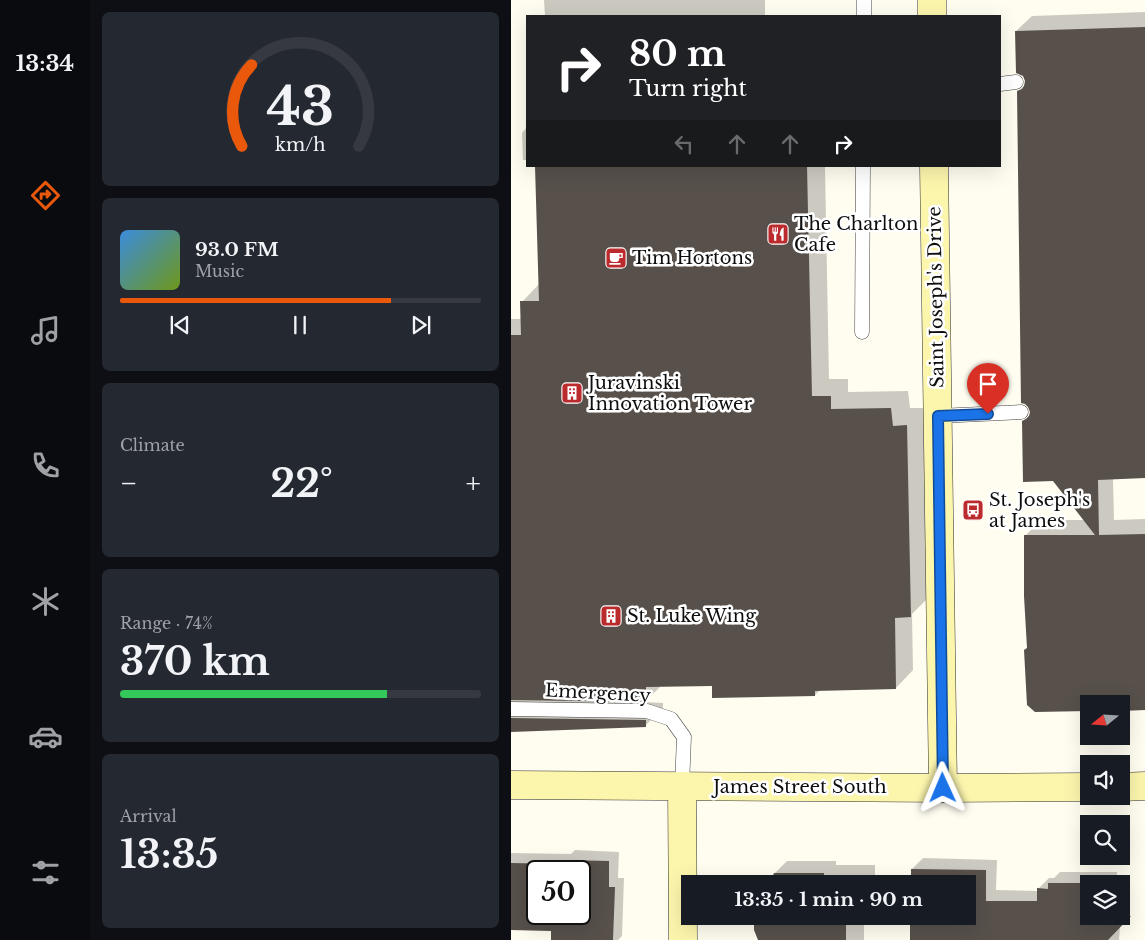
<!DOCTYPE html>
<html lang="en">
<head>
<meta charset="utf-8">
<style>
	:root { --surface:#171b24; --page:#242831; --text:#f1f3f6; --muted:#9ea1a6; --line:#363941; --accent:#ea580c }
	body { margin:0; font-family:"Libre Baskerville",serif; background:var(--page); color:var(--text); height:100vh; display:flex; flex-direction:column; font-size:19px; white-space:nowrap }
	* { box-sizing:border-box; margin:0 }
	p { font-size:16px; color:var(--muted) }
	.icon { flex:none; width:28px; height:28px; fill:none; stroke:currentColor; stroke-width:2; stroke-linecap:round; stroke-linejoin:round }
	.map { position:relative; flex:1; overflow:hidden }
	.details { display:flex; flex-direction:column; gap:12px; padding:12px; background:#0d0f14; width:421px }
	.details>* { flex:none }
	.hud { position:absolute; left:15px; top:15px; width:475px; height:152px; border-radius:0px; box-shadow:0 5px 20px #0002; background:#202124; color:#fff; overflow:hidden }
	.needle { width:32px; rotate:252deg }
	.controls { position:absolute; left:569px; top:695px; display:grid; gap:10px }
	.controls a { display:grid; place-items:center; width:50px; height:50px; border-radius:0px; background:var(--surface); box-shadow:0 5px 20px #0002; font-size:25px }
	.speed { position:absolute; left:15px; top:860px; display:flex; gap:10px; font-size:25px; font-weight:700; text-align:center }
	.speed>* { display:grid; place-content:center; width:65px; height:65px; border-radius:50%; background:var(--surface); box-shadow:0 5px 20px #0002; line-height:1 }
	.speed .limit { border:2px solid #111; border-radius:8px; background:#fff; color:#111 }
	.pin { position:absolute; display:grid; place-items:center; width:42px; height:42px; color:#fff; margin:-51px -21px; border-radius:50% 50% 50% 0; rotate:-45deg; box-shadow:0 0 5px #0007 }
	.pin .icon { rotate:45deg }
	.me { position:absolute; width:55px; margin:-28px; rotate:359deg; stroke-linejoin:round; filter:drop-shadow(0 0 4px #0008) }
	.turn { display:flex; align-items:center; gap:18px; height:105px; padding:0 20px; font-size:22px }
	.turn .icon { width:65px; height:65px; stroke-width:2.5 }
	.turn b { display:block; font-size:35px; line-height:42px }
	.lanes { display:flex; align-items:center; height:48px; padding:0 20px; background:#0003; justify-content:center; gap:25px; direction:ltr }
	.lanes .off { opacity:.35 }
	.big { font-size:38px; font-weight:800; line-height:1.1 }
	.details .card { flex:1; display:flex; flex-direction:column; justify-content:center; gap:8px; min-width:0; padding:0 18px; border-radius:8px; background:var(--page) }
	.details .dial { align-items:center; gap:0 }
	.dial svg { height:130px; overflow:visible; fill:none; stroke:var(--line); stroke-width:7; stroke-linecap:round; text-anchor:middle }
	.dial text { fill:var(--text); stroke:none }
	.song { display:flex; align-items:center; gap:15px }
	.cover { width:60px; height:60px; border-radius:8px; background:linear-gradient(135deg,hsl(210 70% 55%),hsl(80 70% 35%)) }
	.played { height:5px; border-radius:2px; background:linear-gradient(90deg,var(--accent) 75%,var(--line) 75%) }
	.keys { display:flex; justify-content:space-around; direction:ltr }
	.heat { display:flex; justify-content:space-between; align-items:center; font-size:28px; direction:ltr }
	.charge { height:8px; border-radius:4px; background:linear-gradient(90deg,#34c759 74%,var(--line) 0) }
	.trip { position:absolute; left:170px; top:875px; width:295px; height:50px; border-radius:0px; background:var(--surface); box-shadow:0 5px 20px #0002; font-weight:800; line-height:50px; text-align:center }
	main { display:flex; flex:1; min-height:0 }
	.dock { display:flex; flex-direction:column; width:90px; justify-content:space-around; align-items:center; background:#090b0e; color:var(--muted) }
	.dock .icon { width:35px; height:35px }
	.dock .current { color:var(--accent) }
	.dock b { font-size:22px; color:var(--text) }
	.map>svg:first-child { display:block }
	.shadow { fill:#0003; fill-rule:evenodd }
	.building { fill:#57504b; fill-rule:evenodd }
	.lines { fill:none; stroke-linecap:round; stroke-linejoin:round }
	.lane-casing { stroke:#414141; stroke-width:15 }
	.secondary-casing { stroke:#303030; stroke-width:29 }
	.lane { stroke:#fff; stroke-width:14 }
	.secondary { stroke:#fcf6ad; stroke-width:28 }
	.route-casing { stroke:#114b97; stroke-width:12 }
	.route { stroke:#1a73e8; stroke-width:9 }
	.labels { text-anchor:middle; stroke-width:5; stroke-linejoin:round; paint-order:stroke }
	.poi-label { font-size:18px; fill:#0e0e0e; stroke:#fff; text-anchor:start }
	.street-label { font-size:18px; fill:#0e0e0e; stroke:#fff }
</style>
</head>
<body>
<main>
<nav class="dock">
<b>13:34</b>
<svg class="icon current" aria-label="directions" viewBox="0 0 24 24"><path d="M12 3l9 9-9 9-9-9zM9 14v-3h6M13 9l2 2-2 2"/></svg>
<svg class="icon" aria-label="music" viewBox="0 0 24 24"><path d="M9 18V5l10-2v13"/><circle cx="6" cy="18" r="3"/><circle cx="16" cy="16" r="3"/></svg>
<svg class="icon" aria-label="phone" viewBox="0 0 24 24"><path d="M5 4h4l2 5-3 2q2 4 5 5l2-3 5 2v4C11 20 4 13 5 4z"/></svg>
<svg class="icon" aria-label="climate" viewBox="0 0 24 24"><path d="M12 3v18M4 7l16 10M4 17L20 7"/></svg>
<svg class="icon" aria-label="car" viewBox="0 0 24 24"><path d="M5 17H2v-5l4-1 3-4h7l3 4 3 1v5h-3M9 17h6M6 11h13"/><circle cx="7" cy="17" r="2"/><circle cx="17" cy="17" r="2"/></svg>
<svg class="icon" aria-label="filters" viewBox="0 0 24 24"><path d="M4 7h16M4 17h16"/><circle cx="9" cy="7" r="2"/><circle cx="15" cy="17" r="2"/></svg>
</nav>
<section class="details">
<div class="card dial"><svg viewBox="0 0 100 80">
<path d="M14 69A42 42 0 1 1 86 69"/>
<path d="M14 69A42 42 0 0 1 20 19" stroke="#ea580c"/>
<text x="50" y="56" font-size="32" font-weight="700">43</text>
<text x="50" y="72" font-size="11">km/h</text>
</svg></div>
<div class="card">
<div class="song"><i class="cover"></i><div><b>93.0 FM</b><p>Music</p></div></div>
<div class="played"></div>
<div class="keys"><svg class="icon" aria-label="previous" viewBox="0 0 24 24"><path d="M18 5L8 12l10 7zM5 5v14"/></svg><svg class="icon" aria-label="pause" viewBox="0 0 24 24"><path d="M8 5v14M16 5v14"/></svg><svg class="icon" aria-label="next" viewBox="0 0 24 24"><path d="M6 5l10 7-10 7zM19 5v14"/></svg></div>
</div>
<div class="card"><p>Climate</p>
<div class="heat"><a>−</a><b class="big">22°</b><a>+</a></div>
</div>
<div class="card"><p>Range · 74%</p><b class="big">370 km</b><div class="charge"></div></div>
<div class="card"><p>Arrival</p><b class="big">13:35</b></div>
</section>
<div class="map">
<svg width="634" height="940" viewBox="0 0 634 940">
	<rect width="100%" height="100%" fill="#fffcf0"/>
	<!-- shadow -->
	<g class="shadow">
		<path d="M 33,0 L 254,0 L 254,16 L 34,16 Z"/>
		<path d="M 634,12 L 634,477 L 602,478 L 603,520 L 634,519 L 634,709 L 610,709 L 610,704 L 517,648 L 514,536 L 530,520 L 574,520 L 543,479 L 512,421 L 520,414 L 507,91 L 515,84 L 505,31 L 521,16 Z"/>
		<path d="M 16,127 L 16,160 L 12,160 L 11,133 Z"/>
		<path d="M 26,166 L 314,166 L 318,379 L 337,379 L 337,392 L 397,391 L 399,408 L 413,408 L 417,598 L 401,614 L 402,670 L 385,688 L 310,689 L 304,695 L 202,684 L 151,685 L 134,702 L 152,703 L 152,708 L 134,726 L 0,730 L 0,319 L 11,319 L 11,302 L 28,284 Z"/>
		<path d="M 64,850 L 108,852 L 107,878 L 113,878 L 111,936 L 107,940 L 42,940 L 42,930 L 0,929 L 0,853 L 60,854 ZM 26,871 L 69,871 L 69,914 L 26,914 Z"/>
		<path d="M 412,858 L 486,860 L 485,890 L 527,891 L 527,889 L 538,878 L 543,878 L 549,872 L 606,872 L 606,878 L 609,878 L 609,884 L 578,884 L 578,916 L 610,916 L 610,893 L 619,908 L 616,919 L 609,926 L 608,940 L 400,940 L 456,916 L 456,884 L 401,869 Z"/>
		<path d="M 276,861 L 325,861 L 325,865 L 364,865 L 364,884 L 253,884 Z"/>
		<path d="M 251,916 L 353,916 L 353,940 L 249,940 Z"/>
	</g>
	<!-- building -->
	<g class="building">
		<path d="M 634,27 L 634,478 L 587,480 L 588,535 L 634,534 L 634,710 L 610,711 L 610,704 L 578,704 L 578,711 L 524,712 L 516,705 L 513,650 L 516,648 L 513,596 L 513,535 L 584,535 L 542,481 L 512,482 L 511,421 L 515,419 L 518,416 L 519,412 L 517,407 L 514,404 L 510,403 L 506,91 L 511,89 L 513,86 L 514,81 L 512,76 L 505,73 L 504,31 Z"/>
		<path d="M 24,166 L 296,166 L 301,396 L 320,396 L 320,409 L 380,408 L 382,426 L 396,425 L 400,617 L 384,618 L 385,689 L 304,691 L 304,696 L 201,698 L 201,686 L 135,687 L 135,702 L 0,700 L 0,335 L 10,335 L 9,301 L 28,301 Z"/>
		<path d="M 0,718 L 135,720 L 135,727 L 0,732 Z"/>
		<path d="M 53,860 L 98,861 L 98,887 L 104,887 L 102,940 L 40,940 L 40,931 L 0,930 L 0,863 L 53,864 ZM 26,871 L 69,871 L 69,914 L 26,914 Z"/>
		<path d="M 400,869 L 475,870 L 475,901 L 526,901 L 526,888 L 537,889 L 537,883 L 595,883 L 578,884 L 578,916 L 620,916 L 597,940 L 399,940 L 399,916 L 456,916 L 456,884 L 400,884 Z"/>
		<path d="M 263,873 L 313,873 L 313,877 L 335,877 L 335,884 L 259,884 Z"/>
		<path d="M 246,916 L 335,916 L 335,940 L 247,940 L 243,930 L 243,925 Z"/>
	</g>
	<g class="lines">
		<!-- lane casing -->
		<g class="lane-casing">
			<g id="lane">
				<path d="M 353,16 L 353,0"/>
				<path d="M 489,84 L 505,82"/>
				<path d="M 351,332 L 352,166"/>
				<path d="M 427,416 L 510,412"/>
				<path d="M 0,709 L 136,711 L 160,719 L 173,737 L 171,786"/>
			</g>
		</g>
		<!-- secondary casing -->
		<g class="secondary-casing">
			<g id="secondary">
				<path d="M 421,0 L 421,16"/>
				<path d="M 423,166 L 432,788"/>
				<path d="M 0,785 L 432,788 L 578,787"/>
				<path d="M 171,786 L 172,940"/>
				<path d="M 610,787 L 634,786"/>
			</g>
		</g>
		<!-- lane -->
		<use href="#lane" class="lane"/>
		<!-- secondary -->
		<use href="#secondary" class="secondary"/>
	</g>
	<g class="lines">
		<!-- route casing -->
		<g class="route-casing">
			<path id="route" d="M 432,788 L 427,416 L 477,414"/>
		</g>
		<!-- route -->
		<use href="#route" class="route"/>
	</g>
	<!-- icons -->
	<defs>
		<g id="restaurant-square" transform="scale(1.125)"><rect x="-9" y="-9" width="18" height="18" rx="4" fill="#bb2a2d" stroke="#fff"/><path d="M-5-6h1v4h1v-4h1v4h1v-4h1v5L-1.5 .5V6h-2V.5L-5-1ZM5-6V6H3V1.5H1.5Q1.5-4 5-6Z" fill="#fff"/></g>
		<g id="cafe-square" transform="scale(1.125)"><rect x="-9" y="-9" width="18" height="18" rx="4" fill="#bb2a2d" stroke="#fff"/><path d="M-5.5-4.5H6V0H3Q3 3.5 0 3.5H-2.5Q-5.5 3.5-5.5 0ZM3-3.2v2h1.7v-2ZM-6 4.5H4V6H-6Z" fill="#fff"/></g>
		<g id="building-square" transform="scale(1.125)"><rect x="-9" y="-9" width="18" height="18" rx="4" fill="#bb2a2d" stroke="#fff"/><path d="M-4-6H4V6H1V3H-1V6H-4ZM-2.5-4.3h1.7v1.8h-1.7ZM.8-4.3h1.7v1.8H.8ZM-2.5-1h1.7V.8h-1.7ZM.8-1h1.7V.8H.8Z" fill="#fff"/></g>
		<g id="bus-square" transform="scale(1.125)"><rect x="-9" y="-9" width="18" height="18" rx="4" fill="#bb2a2d" stroke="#fff"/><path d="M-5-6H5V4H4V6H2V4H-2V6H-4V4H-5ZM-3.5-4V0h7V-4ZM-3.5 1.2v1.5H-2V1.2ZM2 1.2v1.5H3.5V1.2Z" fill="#fff"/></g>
	</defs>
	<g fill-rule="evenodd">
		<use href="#restaurant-square" x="267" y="234"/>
		<use href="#cafe-square" x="105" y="258"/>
		<use href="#building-square" x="61" y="393"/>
		<use href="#bus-square" x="462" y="510"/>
		<use href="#building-square" x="100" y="616"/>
	</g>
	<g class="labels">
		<!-- poi labels -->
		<g class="poi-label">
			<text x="283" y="230">The Charlton<tspan x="283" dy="21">Cafe</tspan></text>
			<text x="121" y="264">Tim Hortons</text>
			<text x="77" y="389">Juravinski<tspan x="77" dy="21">Innovation Tower</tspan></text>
			<text x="478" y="506">St. Joseph's<tspan x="478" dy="21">at James</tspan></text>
			<text x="116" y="622">St. Luke Wing</text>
		</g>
		<!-- street labels -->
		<g class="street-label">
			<text transform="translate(425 297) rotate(-91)" y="6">Saint Joseph's Drive</text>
			<text transform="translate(87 693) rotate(3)" y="6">Emergency</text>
			<text x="289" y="793">James Street South</text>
		</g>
	</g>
</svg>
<div class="controls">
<a><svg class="needle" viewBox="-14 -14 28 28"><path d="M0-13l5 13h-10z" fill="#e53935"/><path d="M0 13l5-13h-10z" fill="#9ea1a6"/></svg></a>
<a><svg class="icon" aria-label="sound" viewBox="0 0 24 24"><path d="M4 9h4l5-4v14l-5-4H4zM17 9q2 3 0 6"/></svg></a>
<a><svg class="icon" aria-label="search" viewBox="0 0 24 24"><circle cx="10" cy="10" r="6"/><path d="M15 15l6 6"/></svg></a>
<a><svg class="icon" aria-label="layers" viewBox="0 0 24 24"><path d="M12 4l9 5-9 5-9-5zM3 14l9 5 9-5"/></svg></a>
</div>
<div class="speed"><div class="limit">50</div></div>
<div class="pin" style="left:477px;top:414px;background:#d93025"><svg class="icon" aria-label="arrive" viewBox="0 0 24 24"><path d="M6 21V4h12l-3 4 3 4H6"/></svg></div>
<svg class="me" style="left:432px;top:788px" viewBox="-20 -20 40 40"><path d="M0-17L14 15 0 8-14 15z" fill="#1a73e8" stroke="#fff" stroke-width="4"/></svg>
<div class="trip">13:35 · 1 min · 90 m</div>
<div class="hud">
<div class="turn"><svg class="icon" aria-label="right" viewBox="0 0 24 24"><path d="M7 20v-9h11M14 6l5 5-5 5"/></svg><div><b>80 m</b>Turn right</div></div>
<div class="lanes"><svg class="icon off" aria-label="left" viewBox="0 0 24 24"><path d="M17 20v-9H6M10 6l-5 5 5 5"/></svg><svg class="icon off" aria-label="ahead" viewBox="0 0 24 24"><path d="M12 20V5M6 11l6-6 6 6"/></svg><svg class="icon off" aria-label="ahead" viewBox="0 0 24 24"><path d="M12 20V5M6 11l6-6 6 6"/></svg><svg class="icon" aria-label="right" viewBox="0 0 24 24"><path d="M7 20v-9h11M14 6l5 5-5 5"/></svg></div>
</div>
</div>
</main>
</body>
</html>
